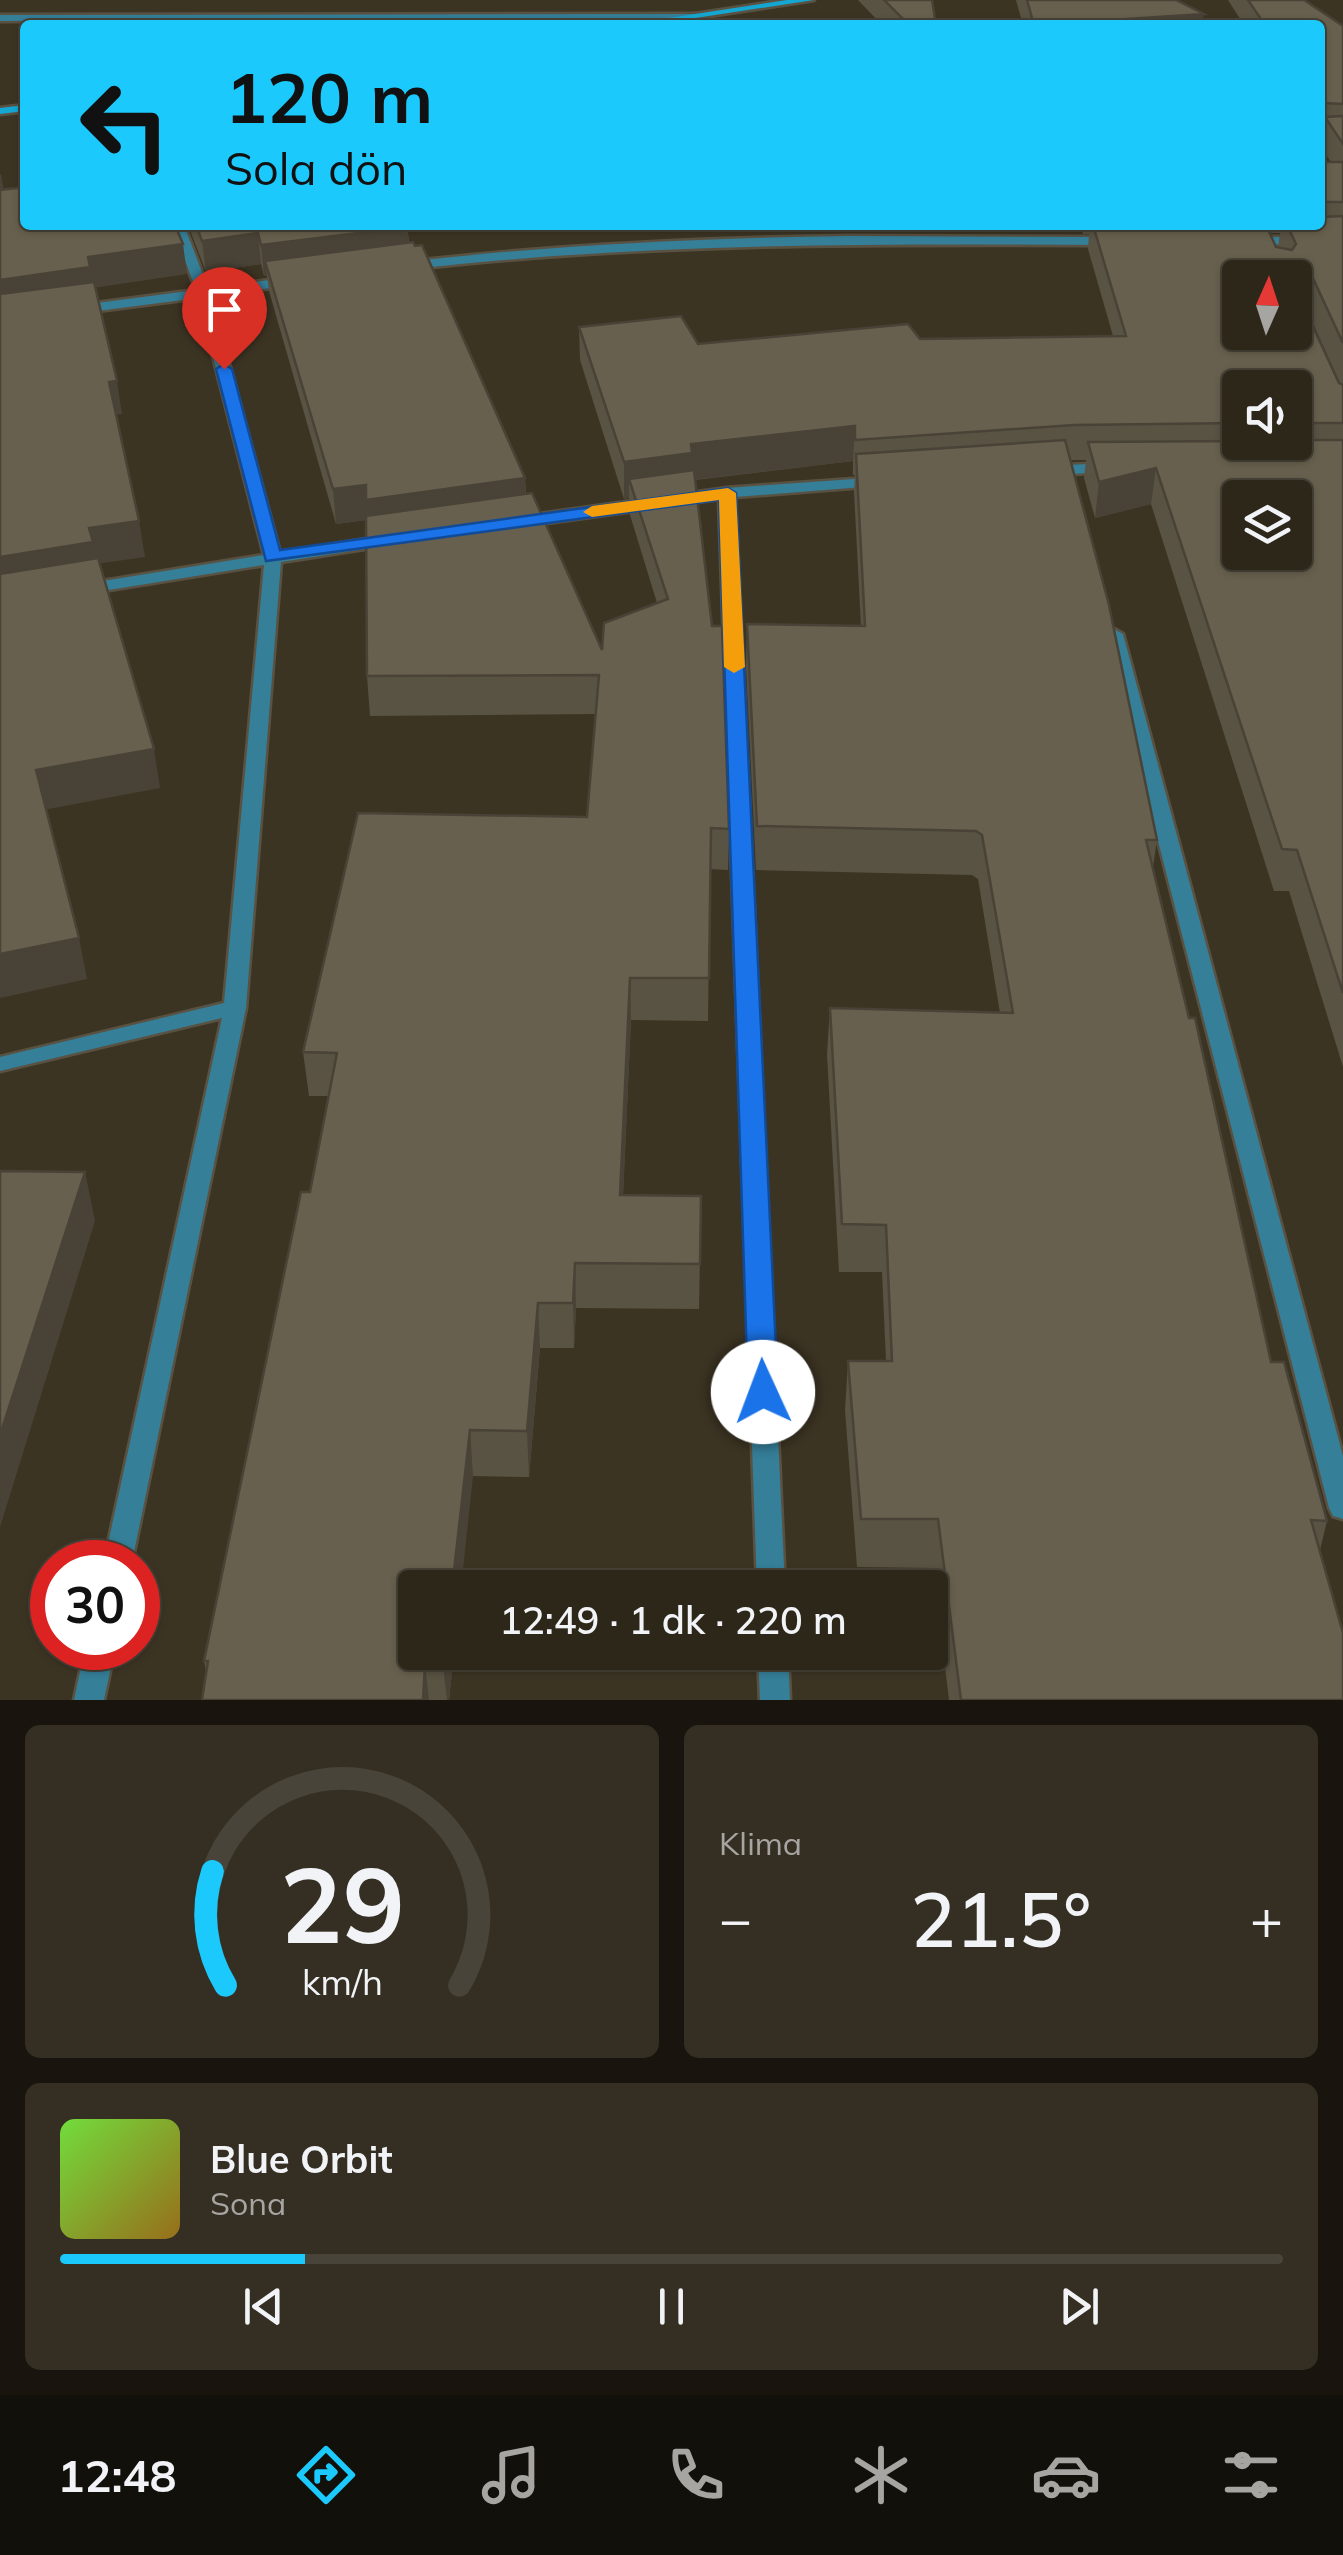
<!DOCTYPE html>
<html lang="tr">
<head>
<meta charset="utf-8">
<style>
	:root { --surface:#2d271a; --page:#352f23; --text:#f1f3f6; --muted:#a7a5a2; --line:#484439; --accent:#1bc9fc }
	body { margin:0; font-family:Mulish,sans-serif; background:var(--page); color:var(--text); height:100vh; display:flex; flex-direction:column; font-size:38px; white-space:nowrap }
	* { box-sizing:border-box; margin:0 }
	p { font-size:32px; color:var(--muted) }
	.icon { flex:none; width:55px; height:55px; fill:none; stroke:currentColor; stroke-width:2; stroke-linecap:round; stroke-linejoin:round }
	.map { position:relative; height:1700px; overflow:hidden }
	.details { display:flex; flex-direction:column; gap:25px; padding:25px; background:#19150e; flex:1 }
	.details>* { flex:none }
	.banner { position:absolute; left:20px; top:20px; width:1305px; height:210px; border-radius:10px; box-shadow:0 2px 8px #0004,0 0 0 2px var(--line); background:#1bc9fc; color:#111; overflow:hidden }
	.needle { width:65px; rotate:3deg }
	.buttons { position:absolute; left:1222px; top:260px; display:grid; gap:20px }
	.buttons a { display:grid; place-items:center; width:90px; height:90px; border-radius:10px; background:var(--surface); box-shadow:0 2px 8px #0004,0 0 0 2px var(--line); font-size:50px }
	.speed { position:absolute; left:30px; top:1540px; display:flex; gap:20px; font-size:50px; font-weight:700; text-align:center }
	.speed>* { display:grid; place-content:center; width:130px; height:130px; border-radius:50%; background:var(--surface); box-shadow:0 2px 8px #0004,0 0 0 2px var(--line); line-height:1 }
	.speed .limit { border:15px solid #d22; background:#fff; color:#111 }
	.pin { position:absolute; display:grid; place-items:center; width:85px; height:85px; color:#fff; margin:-102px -42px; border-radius:50% 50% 50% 0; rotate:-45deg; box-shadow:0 0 10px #0007 }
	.pin .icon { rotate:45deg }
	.me { position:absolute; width:110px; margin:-55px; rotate:358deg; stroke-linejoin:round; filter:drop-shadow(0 0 8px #0008) }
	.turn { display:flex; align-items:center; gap:35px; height:210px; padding:0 40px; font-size:45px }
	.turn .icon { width:130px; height:130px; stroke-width:2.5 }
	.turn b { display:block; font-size:70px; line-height:85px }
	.big { font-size:75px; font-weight:600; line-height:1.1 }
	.details .tile { flex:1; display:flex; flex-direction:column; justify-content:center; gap:15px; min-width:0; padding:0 35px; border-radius:15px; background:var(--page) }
	.details .dial { align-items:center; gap:0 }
	.dial svg { height:260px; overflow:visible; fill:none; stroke:var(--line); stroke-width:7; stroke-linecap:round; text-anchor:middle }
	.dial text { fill:var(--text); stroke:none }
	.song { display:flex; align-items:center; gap:30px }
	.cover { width:120px; height:120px; border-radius:15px; background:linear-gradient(135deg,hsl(100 70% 55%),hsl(40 70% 35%)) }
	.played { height:10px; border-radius:5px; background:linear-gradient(90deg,var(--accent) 20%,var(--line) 20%) }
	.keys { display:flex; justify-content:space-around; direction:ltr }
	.heat { display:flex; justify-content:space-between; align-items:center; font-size:55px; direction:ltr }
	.details .tiles { flex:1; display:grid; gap:25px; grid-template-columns:1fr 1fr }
	.tile:last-child { grid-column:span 2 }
	.trip { position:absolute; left:398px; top:1570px; width:550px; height:100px; border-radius:10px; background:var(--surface); box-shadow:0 2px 8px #0004,0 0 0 2px var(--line); font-weight:600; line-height:100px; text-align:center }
	.dock { display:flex; height:160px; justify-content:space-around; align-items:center; background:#12100a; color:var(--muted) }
	.dock .icon { width:70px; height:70px }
	.dock .on { color:var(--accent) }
	.dock b { font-size:45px; color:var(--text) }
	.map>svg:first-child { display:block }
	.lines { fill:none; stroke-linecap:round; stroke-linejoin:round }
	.street-casing { stroke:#595242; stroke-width:5 }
	.secondary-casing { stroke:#595242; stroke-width:5 }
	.street { fill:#357f99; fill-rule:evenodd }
	.secondary { fill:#15a7d2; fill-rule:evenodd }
	.wall { fill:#595343; fill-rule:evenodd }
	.shaded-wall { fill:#494337 }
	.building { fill:#68604e; stroke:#494337; stroke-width:2.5; fill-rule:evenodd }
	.route { fill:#1a73e8; stroke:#114b97; stroke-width:2.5 }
	.slow { fill:#f59e0b }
</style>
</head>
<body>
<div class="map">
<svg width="1343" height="1700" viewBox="0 0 1343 1700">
	<rect width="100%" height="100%" fill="#3c3423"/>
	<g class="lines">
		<!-- street casing -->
		<g class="street-casing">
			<g id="street">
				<path d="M 696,14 L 692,19 L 0,21 L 0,15 Z"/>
				<path d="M 172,225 L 184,225 L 208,288 L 293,277 L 300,281 L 293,285 L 211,296 L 280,553 L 390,535 L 398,540 L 390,545 L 281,562 L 246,1008 L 132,1562 L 104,1562 L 222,1018 L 0,1071 L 0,1057 L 224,1003 L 264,565 L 78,595 L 70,590 L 78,585 L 264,555 L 198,298 L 74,314 L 67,310 L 74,306 L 196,290 Z"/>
				<path d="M 849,236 L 1116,237 L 1122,241 L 1116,245 C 878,244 642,242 406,270 L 399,266 L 406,262 C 554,245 701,238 849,236 Z"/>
				<path d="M 1245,237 L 1343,237 L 1343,245 L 1240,244 L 1239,241 Z"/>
				<path d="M 1111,463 L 1116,465 L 1116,471 L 1045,476 L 1037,471 L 1045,466 Z"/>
				<path d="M 882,477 L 890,482 L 888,485 L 735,497 L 785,1588 L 757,1588 L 719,499 L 518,527 L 510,522 L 518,517 L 727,488 Z"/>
				<path d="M 1114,629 L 1123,634 L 1343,1456 L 1343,1519 L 1333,1516 L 1329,1508 L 1105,634 Z"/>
				<path d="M 85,1648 L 115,1648 L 104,1700 L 74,1700 Z"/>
				<path d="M 758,1652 L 788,1652 L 790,1700 L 760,1700 Z"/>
			</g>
		</g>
		<!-- secondary casing -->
		<g class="secondary-casing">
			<g id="secondary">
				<path d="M 787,0 L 814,0 L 650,25 L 623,25 Z"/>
				<path d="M 25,105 L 25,111 L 0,114 L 0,108 Z"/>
			</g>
		</g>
		<!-- street -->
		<use href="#street" class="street"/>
		<!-- secondary -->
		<use href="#secondary" class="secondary"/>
	</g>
	<!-- wall -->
	<g class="wall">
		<path d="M 858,0 L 932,0 L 936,25 L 882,25 Z"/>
		<path d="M 1016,0 L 1176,0 L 1202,25 L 1023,25 Z"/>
		<path d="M 1228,0 L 1304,0 L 1343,26 L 1343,1067 L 1289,891 L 1274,891 L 1151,504 L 1095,518 L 1084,478 L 1086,460 L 1071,460 L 1157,840 L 1153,867 L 1271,1362 L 1327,1521 L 1320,1550 L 1343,1700 L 949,1700 L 933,1568 L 857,1567 L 845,1410 L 848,1361 L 886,1361 L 882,1272 L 839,1272 L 827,1054 L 830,1008 L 1000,1013 L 978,879 L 972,875 L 756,870 L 746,665 L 747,624 L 861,626 L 854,492 L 855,475 L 853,475 L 853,461 L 695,480 L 729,829 L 728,870 L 710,869 L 708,1021 L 631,1020 L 623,1195 L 701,1196 L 699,1309 L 576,1308 L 574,1348 L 540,1348 L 529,1477 L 473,1476 L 415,1652 L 454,1652 L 449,1700 L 202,1700 L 206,1671 L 204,1661 L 310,1192 L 329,1096 L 309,1096 L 303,1052 L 587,817 L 596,714 L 370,716 L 367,676 L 366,520 L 336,524 L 269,291 L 267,276 L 264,276 L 261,264 L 206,272 L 188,225 L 407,225 L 409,242 L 525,478 L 526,494 L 602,650 L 657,603 L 630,515 L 629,498 L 624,499 L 580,360 L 579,327 L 698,344 L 1113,336 L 1088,249 L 1089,234 L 1083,234 L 1081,225 L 1320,225 L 1320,162 L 1331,162 L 1320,146 L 1322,132 L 1320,132 L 1320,25 L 1244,25 ZM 1266,226 L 1271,233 L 1280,233 L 1278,248 L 1276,247 ZM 1304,306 L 1305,306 L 1340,383 ZM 1240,388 L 1295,388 L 1295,442 L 1240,442 Z"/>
	</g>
	<!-- shaded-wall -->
	<g class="shaded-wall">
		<path d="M 1204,14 L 1202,25 L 1034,25 Z"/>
		<path d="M 1325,103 L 1320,132 L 1321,110 Z"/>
		<path d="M 1,174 L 6,203 L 0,206 L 0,175 Z"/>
		<path d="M 407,227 L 410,257 L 265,261 L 267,276 L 264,276 L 261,245 Z"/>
		<path d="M 258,233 L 261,264 L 206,272 L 202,241 Z"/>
		<path d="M 183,244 L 187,274 L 93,288 L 0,312 L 0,280 L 88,257 Z"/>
		<path d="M 117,381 L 122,414 L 114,415 L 109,382 Z"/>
		<path d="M 855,426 L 853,461 L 692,480 L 629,479 L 629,498 L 624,499 L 624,462 L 691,444 Z"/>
		<path d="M 1156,468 L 1151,504 L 1095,518 L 1099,482 Z"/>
		<path d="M 525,478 L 526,512 L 368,520 L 336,524 L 333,489 L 366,485 Z"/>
		<path d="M 139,521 L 145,557 L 96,564 L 0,594 L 0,557 L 89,528 Z"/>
		<path d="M 154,749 L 160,788 L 43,810 L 36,770 Z"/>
		<path d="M 79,938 L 87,979 L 0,998 L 0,954 Z"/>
		<path d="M 630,978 L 631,1020 L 621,1239 L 620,1195 Z"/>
		<path d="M 85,1172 L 95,1221 L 0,1527 L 0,1435 Z"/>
		<path d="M 575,1263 L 576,1308 L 574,1348 L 573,1303 Z"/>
		<path d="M 538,1303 L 540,1348 L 529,1477 L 527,1431 Z"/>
		<path d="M 470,1430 L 473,1476 L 461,1588 L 452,1588 Z"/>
		<path d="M 445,1652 L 454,1652 L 449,1700 L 447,1700 L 443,1664 Z"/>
		<path d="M 425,1664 L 429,1700 L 423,1700 Z"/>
	</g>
	<!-- building -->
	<g class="building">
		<path d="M 884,0 L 932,0 L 936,25 L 909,25 Z"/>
		<path d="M 1027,0 L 1176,0 L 1204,14 L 1034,25 Z"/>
		<path d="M 1248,0 L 1304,0 L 1343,26 L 1343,104 L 1325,103 L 1321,110 L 1320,109 L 1320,25 L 1265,25 Z"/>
		<path d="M 1343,116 L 1343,144 L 1325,117 Z"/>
		<rect x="1320" y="162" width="23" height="40"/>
		<path d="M 25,187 L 25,225 L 175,225 L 183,244 L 88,257 L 90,267 L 0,280 L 0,190 Z"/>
		<path d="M 1343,216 L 1343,343 L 1311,274 L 1298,269 L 1297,292 L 1339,383 L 1343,385 L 1343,423 L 1295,423 L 1295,388 L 1240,388 L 1240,423 L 1074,425 L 855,440 L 855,426 L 691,444 L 692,453 L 624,462 L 579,327 L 681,316 L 698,344 L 908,324 L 920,339 L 1126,336 L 1093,225 L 1266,225 L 1276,247 L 1292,250 L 1296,244 L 1287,225 L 1320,225 L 1320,217 ZM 1240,278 L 1295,278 L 1295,332 L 1240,332 Z"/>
		<path d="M 196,225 L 407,225 L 407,227 L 261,245 L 258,233 L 202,241 Z"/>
		<path d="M 413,242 L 415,246 L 422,245 L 525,478 L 366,500 L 366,485 L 333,489 L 265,261 Z"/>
		<path d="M 94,282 L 117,381 L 109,382 L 139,521 L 89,528 L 93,542 L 0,557 L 0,294 Z"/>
		<path d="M 1065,440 L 1109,605 L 1157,840 L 1146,840 L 1189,1018 L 1195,1018 L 1271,1362 L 1284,1362 L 1327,1521 L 1311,1520 L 1343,1633 L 1343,1700 L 961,1700 L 938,1519 L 861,1519 L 848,1361 L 892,1361 L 886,1225 L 842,1224 L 830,1008 L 1013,1013 L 982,835 L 976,831 L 757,826 L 747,624 L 865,626 L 856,454 Z"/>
		<path d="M 1295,440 L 1343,440 L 1343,993 L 1297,850 L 1282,849 L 1156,468 L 1099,482 L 1088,442 L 1240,441 L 1240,442 L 1295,442 ZM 1240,498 L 1295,498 L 1295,552 L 1240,552 Z"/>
		<path d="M 694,470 L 712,626 L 722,626 L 729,829 L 711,828 L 709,978 L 630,978 L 620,1195 L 701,1196 L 700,1264 L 575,1263 L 573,1303 L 538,1303 L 527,1431 L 470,1430 L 452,1588 L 415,1588 L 415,1652 L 445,1652 L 443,1664 L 425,1664 L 423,1700 L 202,1700 L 208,1661 L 204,1661 L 301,1192 L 310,1192 L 337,1053 L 303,1052 L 358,813 L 587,817 L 599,675 L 367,676 L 366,516 L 532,493 L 602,650 L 604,623 L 668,599 L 629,479 Z"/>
		<path d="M 98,558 L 154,749 L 36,770 L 79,938 L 0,954 L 0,574 Z"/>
		<path d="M 0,1171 L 85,1172 L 0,1435 Z"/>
	</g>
	<!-- route -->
	<path class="route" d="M 224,364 L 232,369 L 280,550 L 728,488 L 736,493 L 778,1392 L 774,1400 L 763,1404 L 753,1400 L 748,1392 L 719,500 L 266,561 L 216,369 Z"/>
	<!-- slow -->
	<path class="slow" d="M 728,488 L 736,493 L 745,667 L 734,673 L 724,667 L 719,500 L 592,517 L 583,512 L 592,506 Z"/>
</svg>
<div class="buttons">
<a><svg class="needle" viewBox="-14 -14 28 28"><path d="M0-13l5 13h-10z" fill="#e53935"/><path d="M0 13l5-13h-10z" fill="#a7a5a2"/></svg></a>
<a><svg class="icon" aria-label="sound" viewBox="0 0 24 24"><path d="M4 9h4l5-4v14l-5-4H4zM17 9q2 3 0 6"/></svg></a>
<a><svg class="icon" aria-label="layers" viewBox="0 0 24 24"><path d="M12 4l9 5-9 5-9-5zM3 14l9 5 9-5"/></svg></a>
</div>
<div class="speed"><div class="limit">30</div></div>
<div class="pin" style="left:224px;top:369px;background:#d93025"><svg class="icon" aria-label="arrive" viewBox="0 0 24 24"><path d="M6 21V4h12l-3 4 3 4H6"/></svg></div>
<svg class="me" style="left:763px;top:1392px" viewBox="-20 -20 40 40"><circle r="19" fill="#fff"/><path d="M0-13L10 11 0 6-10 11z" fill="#1a73e8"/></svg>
<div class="trip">12:49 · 1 dk · 220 m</div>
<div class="banner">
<div class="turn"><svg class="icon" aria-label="left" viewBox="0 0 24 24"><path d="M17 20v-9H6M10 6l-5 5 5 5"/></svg><div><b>120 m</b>Sola dön</div></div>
</div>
</div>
<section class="details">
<div class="tiles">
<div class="tile dial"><svg viewBox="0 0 100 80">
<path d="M14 69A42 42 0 1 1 86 69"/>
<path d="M14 69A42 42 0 0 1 10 34" stroke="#1bc9fc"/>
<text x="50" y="56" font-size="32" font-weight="700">29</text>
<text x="50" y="72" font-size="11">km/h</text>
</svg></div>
<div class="tile"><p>Klima</p>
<div class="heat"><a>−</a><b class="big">21.5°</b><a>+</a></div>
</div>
<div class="tile">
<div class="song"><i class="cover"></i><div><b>Blue Orbit</b><p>Sona</p></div></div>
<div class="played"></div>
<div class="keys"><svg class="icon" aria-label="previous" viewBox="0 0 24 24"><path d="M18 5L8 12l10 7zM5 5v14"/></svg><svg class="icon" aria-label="pause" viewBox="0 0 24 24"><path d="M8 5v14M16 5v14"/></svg><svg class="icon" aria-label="next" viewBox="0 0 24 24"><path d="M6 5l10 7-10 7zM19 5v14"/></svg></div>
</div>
</div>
</section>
<nav class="dock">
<b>12:48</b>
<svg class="icon on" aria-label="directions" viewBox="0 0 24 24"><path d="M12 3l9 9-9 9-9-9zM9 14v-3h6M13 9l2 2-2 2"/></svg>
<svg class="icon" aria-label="music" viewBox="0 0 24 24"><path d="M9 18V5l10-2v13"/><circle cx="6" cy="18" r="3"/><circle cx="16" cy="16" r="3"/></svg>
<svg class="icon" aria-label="phone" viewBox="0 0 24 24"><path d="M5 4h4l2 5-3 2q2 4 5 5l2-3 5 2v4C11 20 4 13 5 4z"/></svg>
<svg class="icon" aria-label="climate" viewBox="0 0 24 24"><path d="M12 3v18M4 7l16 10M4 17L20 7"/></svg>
<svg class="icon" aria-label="car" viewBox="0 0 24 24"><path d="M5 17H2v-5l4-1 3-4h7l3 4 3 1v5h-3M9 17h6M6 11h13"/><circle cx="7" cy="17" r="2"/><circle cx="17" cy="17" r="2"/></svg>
<svg class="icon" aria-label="filters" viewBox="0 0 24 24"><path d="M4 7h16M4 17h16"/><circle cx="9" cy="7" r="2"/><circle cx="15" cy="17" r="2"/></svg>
</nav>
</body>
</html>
